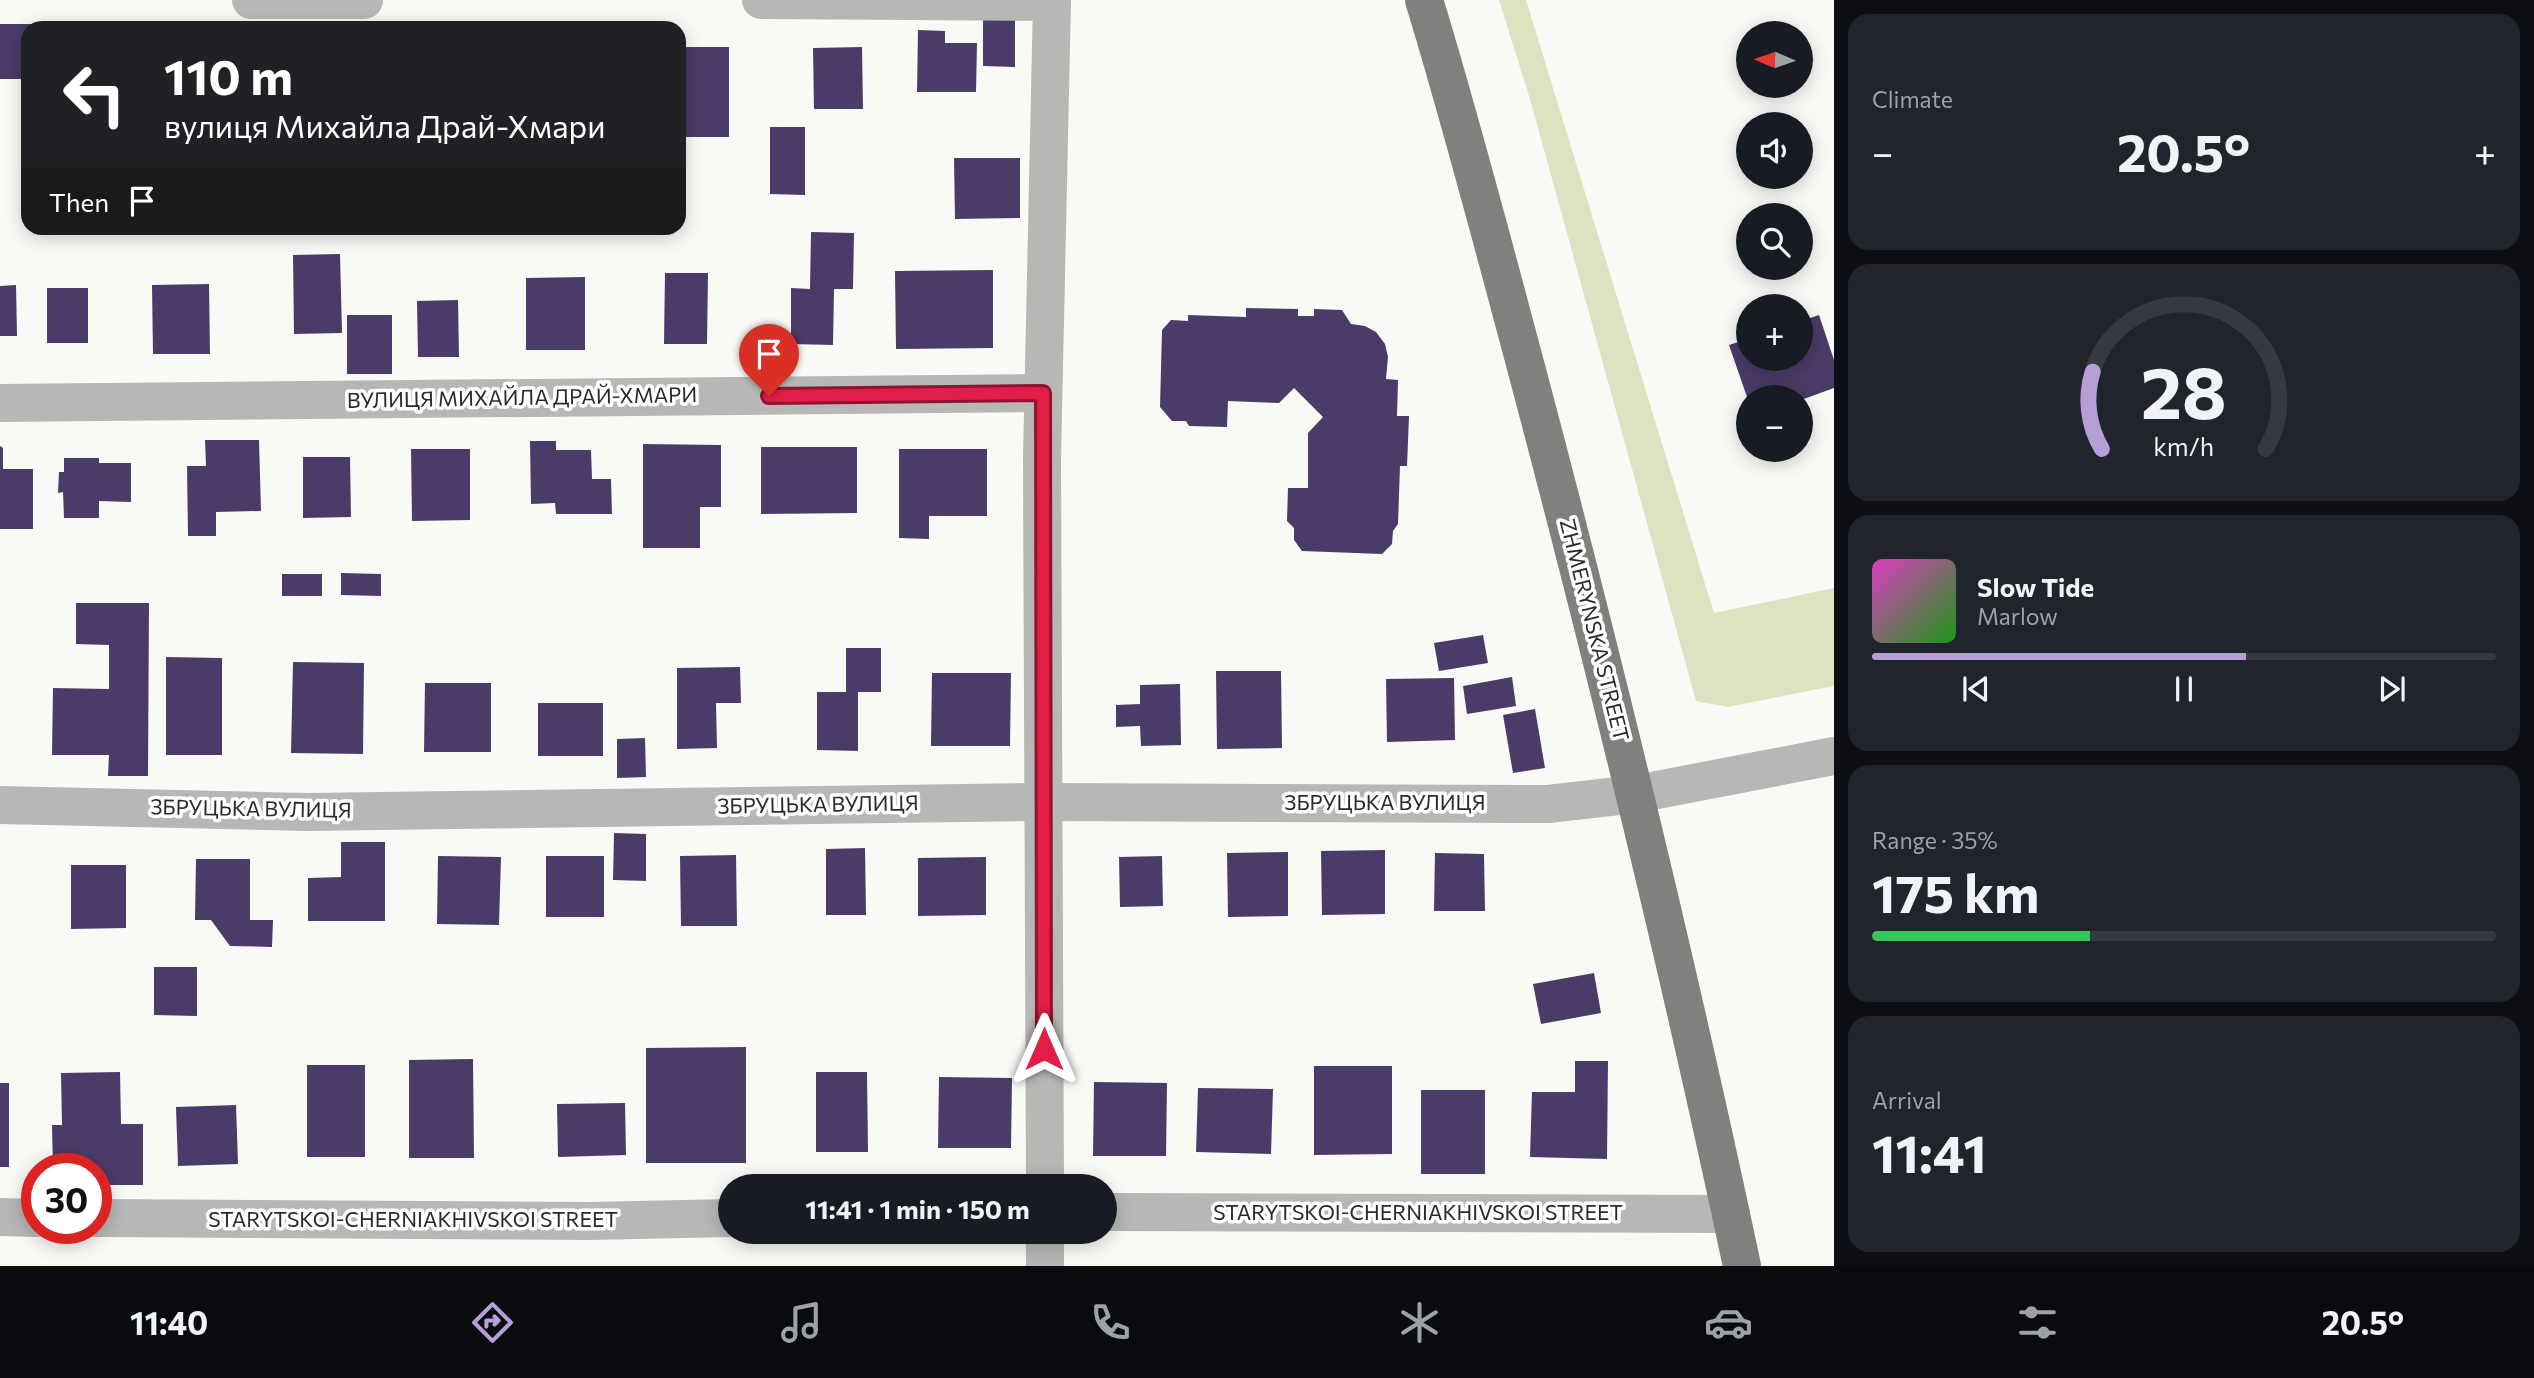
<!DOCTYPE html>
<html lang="en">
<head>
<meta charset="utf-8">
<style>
	:root { --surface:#171b24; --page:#20242c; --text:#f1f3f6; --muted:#9ea1a6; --line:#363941; --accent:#b59fd6 }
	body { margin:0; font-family:Commissioner,sans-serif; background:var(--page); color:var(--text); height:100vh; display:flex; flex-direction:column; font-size:26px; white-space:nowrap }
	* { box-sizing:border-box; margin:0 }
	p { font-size:23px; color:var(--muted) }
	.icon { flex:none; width:38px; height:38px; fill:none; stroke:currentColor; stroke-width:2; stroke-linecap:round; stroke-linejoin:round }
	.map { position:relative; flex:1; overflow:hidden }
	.side { display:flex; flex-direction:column; gap:14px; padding:14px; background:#0d0f14; width:700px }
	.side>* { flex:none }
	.guide { position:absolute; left:21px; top:21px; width:665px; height:214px; border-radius:21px; box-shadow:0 4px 18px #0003; background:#202124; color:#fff; overflow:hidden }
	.needle { width:46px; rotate:272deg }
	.controls { position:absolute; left:1736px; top:21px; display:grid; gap:14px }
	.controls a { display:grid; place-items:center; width:77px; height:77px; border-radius:50%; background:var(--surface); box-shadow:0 4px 18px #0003; font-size:35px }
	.speed { position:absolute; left:21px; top:1153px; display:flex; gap:14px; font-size:35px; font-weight:700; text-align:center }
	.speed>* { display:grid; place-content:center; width:91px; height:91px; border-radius:50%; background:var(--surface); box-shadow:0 4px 18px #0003; line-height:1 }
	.speed .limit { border:10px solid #d22; background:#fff; color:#111 }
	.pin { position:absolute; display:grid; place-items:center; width:60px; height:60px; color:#fff; margin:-72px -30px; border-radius:50% 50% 50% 0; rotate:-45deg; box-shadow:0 0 7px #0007 }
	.pin .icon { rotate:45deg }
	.me { position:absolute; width:77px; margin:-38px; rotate:0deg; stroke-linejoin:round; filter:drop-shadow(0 0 5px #0008) }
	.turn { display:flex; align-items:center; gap:24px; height:147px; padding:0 28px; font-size:32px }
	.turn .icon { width:91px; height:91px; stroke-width:2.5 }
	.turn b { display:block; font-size:49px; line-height:60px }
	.then { display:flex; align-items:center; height:66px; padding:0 28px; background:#0003; gap:14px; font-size:26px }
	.big { font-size:52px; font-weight:700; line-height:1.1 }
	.side .card { flex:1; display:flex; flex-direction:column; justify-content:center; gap:10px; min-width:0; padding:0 24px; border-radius:21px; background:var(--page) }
	.side .dial { align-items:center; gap:0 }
	.dial svg { height:182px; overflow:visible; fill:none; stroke:var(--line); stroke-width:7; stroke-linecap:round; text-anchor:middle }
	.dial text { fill:var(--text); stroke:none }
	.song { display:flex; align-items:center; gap:21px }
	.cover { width:84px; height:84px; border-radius:10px; background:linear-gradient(135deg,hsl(310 70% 55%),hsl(120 70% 35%)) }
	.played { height:7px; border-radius:4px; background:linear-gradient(90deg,var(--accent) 60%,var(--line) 60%) }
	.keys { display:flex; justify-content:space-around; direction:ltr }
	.heat { display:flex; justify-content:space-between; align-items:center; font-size:38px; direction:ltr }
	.charge { height:10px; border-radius:5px; background:linear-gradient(90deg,#34c759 35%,var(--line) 0) }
	.trip { position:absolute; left:718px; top:1174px; width:399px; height:70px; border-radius:35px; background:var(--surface); box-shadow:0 4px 18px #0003; font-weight:700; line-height:70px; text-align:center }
	.dock { display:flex; height:112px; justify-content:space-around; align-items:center; background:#090b0e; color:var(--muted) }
	.dock .icon { width:49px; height:49px }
	.dock .on { color:var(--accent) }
	.dock b { font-size:32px; color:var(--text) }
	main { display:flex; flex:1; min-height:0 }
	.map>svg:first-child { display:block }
	.green { fill:#dce3c1 }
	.building { fill:#4b3b68 }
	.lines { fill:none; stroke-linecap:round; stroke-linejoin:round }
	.minor { stroke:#b7b8b6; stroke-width:38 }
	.major { stroke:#80817e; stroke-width:38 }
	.route-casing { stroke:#92132f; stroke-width:18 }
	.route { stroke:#e11d48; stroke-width:12 }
	.labels { text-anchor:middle; stroke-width:7; stroke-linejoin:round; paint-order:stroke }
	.street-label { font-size:21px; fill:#2a2a29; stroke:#fff }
</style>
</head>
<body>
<main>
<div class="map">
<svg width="1834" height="1266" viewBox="0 0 1834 1266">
	<rect width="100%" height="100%" fill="#f9faf6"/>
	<!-- green -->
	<path class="green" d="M 1499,0 L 1526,0 L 1714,613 L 1834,588 L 1834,686 L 1728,707 L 1696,701 L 1530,99 Z"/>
	<!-- building -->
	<g class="building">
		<path d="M 983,17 L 1015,17 L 1015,67 L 983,66 Z"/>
		<path d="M 0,24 L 31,24 L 31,28 L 28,28 L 28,79 L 0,79 Z"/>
		<path d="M 918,30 L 945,31 L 945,43 L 977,43 L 976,92 L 917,92 Z"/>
		<rect x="679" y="47" width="50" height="90"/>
		<path d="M 862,47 L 863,109 L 814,109 L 813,48 Z"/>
		<rect x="24" y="96" width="4" height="44"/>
		<path d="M 770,127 L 805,127 L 805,195 L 770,194 Z"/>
		<path d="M 954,158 L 1020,158 L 1020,218 L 955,219 Z"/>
		<path d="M 811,232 L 854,233 L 853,289 L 834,289 L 833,345 L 791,344 L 791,288 L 810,289 Z"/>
		<path d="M 340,254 L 342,333 L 294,334 L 293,255 Z"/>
		<path d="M 993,270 L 993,348 L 896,349 L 895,271 Z"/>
		<path d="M 665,273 L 708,273 L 707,344 L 664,344 Z"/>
		<path d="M 585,277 L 585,350 L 526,350 L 526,278 Z"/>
		<path d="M 209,284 L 210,354 L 153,354 L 152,285 Z"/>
		<path d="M 16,285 L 17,336 L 0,336 L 0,286 Z"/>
		<rect x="47" y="288" width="41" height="55"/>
		<path d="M 458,300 L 459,357 L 418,357 L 417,301 Z"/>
		<path d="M 1246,308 L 1298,309 L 1298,316 L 1314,316 L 1314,309 L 1342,310 L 1351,324 L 1365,326 L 1376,332 L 1385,344 L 1388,357 L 1386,379 L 1398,380 L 1397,416 L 1409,416 L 1407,466 L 1400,466 L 1398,524 L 1393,531 L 1392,544 L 1382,554 L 1302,551 L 1294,540 L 1294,528 L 1287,521 L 1288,488 L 1308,488 L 1308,433 L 1323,417 L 1294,388 L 1279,403 L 1228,401 L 1227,427 L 1189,426 L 1186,421 L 1172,421 L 1160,407 L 1162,330 L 1171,320 L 1188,321 L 1188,315 L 1246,317 Z"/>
		<rect x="347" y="315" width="45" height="59"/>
		<path d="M 1819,315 L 1834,360 L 1834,388 L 1801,400 L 1801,397 L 1747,397 L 1729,345 L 1748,339 L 1748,359 L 1801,359 L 1801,321 Z"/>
		<path d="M 205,440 L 259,440 L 261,511 L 216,512 L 216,536 L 188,536 L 187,466 L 206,466 Z"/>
		<path d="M 530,441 L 556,441 L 556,450 L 591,450 L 592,479 L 611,479 L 612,514 L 556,514 L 555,503 L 531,504 Z"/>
		<path d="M 643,444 L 721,445 L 721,507 L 700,507 L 700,548 L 643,548 Z"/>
		<path d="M 0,446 L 3,448 L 3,469 L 33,469 L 33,529 L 0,529 Z"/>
		<path d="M 761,447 L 857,447 L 857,513 L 761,514 Z"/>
		<path d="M 411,449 L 470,449 L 470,520 L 412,521 Z"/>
		<path d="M 899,449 L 987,449 L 987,516 L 929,516 L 929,539 L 899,538 Z"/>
		<path d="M 303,457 L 350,457 L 351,517 L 303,518 Z"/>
		<path d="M 64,458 L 99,458 L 99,463 L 131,463 L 131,502 L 99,501 L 99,518 L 64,518 L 63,492 L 58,493 L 59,472 L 64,472 Z"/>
		<path d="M 341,573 L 381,574 L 381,596 L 341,595 Z"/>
		<rect x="282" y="574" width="40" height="22"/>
		<path d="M 76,603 L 149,603 L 148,776 L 108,776 L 109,755 L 52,755 L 53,688 L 109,689 L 109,645 L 76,644 Z"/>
		<path d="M 1483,635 L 1488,663 L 1439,671 L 1434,643 Z"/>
		<path d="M 846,648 L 881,648 L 881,692 L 858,692 L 858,751 L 817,750 L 817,692 L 846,692 Z"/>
		<path d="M 166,657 L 222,658 L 222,755 L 166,755 Z"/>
		<path d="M 293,662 L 364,663 L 363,754 L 291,753 Z"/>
		<path d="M 740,667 L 741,703 L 716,703 L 717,748 L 677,749 L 677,668 Z"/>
		<path d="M 1216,671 L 1281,671 L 1282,748 L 1217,749 Z"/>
		<path d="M 932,673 L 1011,673 L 1010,746 L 931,746 Z"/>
		<path d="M 1512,677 L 1516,706 L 1467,714 L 1463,686 Z"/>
		<path d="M 1454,678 L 1455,740 L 1387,742 L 1386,679 Z"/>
		<path d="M 425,683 L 491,683 L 491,752 L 424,752 Z"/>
		<path d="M 1180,684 L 1181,745 L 1141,746 L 1140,726 L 1116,727 L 1116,705 L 1140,704 L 1140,685 Z"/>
		<rect x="538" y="703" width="65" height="53"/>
		<path d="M 1535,709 L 1545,768 L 1513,773 L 1503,715 Z"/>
		<path d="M 645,738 L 646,777 L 617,778 L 617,739 Z"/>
		<path d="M 614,833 L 646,834 L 646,881 L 613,880 Z"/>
		<path d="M 341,842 L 385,842 L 385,921 L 308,921 L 308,878 L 341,877 Z"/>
		<path d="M 865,848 L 866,915 L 826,915 L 826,849 Z"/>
		<path d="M 1385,850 L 1385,914 L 1322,915 L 1321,851 Z"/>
		<path d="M 1288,852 L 1288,916 L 1228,917 L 1227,853 Z"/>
		<path d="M 1435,853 L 1484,854 L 1485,911 L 1434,911 Z"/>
		<path d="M 736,855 L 737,926 L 681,926 L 680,856 Z"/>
		<path d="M 438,856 L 501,857 L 499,925 L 437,924 Z"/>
		<rect x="546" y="856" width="58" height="61"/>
		<path d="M 1162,856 L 1163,906 L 1120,907 L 1119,857 Z"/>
		<path d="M 986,857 L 986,915 L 918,916 L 918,858 Z"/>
		<path d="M 196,859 L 250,859 L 250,920 L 273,920 L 272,947 L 230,946 L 211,920 L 195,920 Z"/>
		<path d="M 71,865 L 126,865 L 126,928 L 71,929 Z"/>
		<path d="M 154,967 L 197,967 L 197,1016 L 154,1015 Z"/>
		<path d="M 1594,973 L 1601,1013 L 1541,1024 L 1533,984 Z"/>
		<path d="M 746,1047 L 746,1163 L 646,1163 L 646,1048 Z"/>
		<path d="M 473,1059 L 474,1158 L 409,1158 L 409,1060 Z"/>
		<path d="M 1575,1061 L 1608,1061 L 1607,1159 L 1530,1157 L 1532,1092 L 1575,1092 Z"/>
		<rect x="307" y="1065" width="58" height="92"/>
		<path d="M 1314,1066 L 1392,1066 L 1392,1154 L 1314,1155 Z"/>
		<path d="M 120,1072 L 121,1124 L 143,1124 L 143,1185 L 96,1185 L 96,1169 L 53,1169 L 52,1125 L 62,1125 L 61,1073 Z"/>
		<path d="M 816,1072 L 867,1072 L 868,1152 L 816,1152 Z"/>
		<path d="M 939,1077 L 1012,1078 L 1011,1148 L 938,1148 Z"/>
		<path d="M 1094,1082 L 1167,1083 L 1166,1156 L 1093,1156 Z"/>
		<rect x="0" y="1083" width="9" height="84"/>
		<path d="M 1198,1088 L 1273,1089 L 1271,1154 L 1196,1152 Z"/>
		<rect x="1421" y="1090" width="64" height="84"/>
		<path d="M 625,1103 L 626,1155 L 558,1157 L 557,1104 Z"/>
		<path d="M 236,1105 L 238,1164 L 178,1166 L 176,1107 Z"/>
	</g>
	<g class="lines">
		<!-- minor -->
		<g class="minor">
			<path d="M 251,0 L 364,0"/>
			<path d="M 761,0 L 1052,2"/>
			<path d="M 0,403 L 1043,393"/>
			<path d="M 0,805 L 307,812 L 1042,802 L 1548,804 L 1636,794 L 1834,756"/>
			<path d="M 1045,1186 L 1042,459 L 1052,0"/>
			<path d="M 1104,1212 L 1731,1214"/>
			<path d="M 0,1217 L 37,1218"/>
			<path d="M 96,1218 L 590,1221 L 730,1218"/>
			<path d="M 1045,1232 L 1045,1266"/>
		</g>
		<!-- major -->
		<path class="major" d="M 1424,0 C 1461,121 1493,244 1526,367 C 1605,665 1678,964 1742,1266"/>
	</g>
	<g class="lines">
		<!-- route casing -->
		<g class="route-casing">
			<path id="route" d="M 769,396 L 1043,393 L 1044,1049"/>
		</g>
		<!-- route -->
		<use href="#route" class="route"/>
	</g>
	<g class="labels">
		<!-- street labels -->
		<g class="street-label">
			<text transform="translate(522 398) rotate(-1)" y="7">ВУЛИЦЯ МИХАЙЛА ДРАЙ-ХМАРИ</text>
			<text transform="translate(1594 630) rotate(76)" y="7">ZHMERYNSKA STREET</text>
			<text x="1385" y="810">ЗБРУЦЬКА ВУЛИЦЯ</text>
			<text transform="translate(818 805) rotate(-1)" y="7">ЗБРУЦЬКА ВУЛИЦЯ</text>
			<text transform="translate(251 809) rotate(1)" y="7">ЗБРУЦЬКА ВУЛИЦЯ</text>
			<text x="1418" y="1220">STARYTSKOI-CHERNIAKHIVSKOI STREET</text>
			<text x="413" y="1227">STARYTSKOI-CHERNIAKHIVSKOI STREET</text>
		</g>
	</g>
</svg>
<div class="controls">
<a><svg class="needle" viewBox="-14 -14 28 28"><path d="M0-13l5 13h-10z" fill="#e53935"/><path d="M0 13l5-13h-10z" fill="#9ea1a6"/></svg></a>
<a><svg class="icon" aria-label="sound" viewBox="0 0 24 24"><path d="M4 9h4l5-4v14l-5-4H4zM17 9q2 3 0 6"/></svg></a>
<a><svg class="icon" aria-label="search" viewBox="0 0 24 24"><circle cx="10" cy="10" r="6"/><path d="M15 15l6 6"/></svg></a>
<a>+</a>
<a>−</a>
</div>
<div class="speed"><div class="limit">30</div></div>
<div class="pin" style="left:769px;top:396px;background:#d93025"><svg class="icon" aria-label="arrive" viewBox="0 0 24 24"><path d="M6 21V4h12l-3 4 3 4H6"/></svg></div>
<svg class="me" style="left:1044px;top:1049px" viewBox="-20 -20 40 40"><path d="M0-17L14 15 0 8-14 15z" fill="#e11d48" stroke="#fff" stroke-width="4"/></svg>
<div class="trip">11:41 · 1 min · 150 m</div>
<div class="guide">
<div class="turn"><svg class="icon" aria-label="left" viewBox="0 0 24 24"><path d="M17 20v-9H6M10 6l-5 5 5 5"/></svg><div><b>110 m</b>вулиця Михайла Драй-Хмари</div></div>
<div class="then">Then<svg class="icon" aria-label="arrive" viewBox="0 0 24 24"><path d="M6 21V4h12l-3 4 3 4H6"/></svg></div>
</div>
</div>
<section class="side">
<div class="card"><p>Climate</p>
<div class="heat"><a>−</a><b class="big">20.5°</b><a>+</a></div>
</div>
<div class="card dial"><svg viewBox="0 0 100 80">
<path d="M14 69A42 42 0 1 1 86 69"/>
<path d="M14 69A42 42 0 0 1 10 35" stroke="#b59fd6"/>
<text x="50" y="56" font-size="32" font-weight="700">28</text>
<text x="50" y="72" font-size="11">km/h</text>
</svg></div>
<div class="card">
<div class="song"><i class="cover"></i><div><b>Slow Tide</b><p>Marlow</p></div></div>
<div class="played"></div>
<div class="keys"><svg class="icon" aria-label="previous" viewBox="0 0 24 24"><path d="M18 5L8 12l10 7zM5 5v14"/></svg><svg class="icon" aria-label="pause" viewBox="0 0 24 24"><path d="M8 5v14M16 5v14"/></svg><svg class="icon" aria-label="next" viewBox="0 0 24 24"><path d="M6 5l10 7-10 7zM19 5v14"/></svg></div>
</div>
<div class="card"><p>Range · 35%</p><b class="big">175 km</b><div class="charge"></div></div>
<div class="card"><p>Arrival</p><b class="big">11:41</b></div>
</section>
</main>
<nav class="dock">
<b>11:40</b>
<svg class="icon on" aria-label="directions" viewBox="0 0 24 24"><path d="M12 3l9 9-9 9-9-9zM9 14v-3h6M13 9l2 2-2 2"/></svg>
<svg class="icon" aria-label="music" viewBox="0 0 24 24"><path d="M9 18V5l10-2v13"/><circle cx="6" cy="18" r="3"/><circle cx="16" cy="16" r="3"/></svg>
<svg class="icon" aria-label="phone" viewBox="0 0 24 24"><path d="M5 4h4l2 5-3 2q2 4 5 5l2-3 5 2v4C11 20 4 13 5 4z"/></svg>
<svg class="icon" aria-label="climate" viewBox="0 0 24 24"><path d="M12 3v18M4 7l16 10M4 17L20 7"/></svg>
<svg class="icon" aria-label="car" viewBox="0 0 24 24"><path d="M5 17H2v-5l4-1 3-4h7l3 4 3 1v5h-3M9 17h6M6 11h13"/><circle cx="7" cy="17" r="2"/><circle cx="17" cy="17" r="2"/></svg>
<svg class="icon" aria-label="filters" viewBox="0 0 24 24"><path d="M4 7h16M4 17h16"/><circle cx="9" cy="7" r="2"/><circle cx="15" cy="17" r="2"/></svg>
<b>20.5°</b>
</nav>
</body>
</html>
